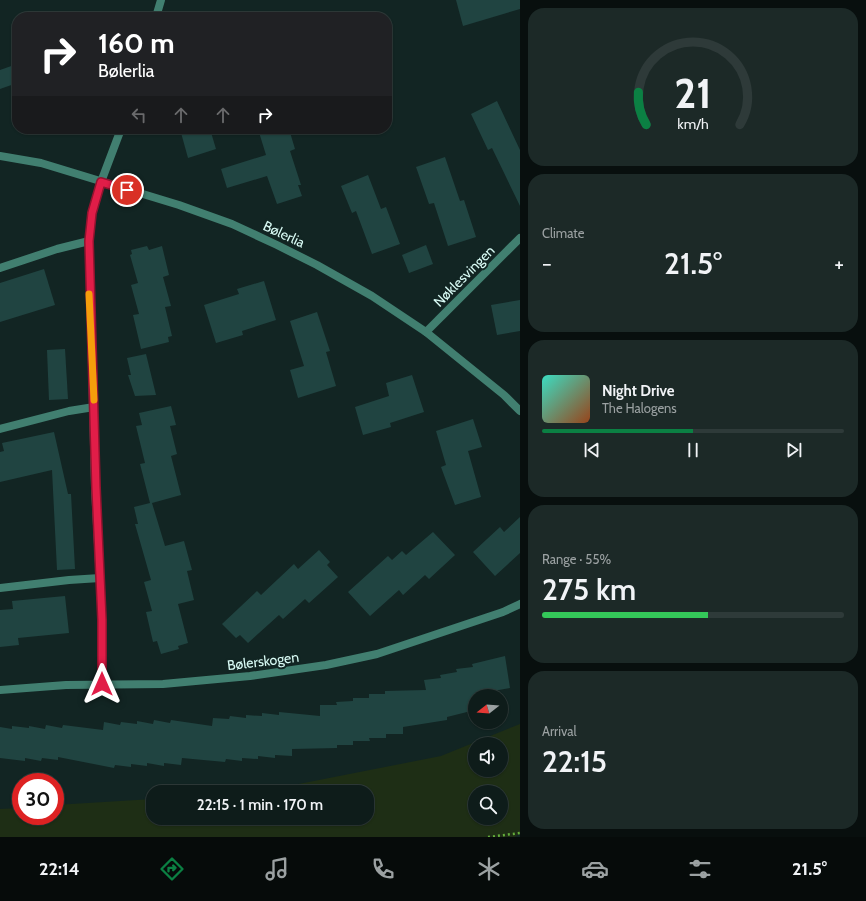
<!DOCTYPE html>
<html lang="en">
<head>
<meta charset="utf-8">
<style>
	:root { --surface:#0e1c1a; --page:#1c2927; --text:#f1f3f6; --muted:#9ba1a2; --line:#2e3a39; --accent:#0b8043 }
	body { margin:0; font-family:Cabin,sans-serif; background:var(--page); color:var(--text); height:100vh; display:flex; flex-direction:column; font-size:15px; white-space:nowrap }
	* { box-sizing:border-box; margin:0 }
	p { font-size:13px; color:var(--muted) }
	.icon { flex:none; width:22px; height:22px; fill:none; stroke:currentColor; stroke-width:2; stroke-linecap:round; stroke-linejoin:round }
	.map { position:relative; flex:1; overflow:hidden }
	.side { display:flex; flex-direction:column; gap:8px; padding:8px; background:#080f0e; width:346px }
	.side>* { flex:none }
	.hud { position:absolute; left:12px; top:12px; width:380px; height:122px; border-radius:16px; box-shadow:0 1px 3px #0004,0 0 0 1px var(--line); background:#202124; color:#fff; overflow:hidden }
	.needle { width:26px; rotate:253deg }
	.tools { position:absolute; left:468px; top:689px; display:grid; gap:8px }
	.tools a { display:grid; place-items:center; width:40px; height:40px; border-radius:50%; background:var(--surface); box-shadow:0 1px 3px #0004,0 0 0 1px var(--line); font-size:20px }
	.speed { position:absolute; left:12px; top:773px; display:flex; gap:8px; font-size:20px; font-weight:700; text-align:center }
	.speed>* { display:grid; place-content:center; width:52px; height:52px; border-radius:50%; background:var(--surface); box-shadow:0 1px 3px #0004,0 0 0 1px var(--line); line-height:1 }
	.speed .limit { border:6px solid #d22; background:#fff; color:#111 }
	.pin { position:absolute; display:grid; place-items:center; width:34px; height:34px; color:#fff; margin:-17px; border:2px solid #fff; border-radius:50%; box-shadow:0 1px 4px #0007 }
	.me { position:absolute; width:44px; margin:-22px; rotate:0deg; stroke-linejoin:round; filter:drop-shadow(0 0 3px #0008) }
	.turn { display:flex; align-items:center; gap:14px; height:84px; padding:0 20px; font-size:18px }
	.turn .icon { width:52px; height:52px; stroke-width:2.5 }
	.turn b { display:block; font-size:28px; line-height:34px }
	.lanes { display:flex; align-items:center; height:38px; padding:0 20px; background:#0003; justify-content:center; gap:20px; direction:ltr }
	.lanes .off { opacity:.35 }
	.big { font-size:30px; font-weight:600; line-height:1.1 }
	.side .tile { flex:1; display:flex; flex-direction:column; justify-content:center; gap:6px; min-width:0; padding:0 14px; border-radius:16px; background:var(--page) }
	.side .dial { align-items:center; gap:0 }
	.dial svg { height:104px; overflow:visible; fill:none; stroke:var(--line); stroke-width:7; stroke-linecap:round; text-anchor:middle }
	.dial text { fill:var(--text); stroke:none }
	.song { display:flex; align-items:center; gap:12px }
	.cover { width:48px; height:48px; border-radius:6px; background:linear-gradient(135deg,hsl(170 70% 55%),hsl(20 70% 35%)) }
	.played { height:4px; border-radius:2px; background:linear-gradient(90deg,var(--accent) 50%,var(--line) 50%) }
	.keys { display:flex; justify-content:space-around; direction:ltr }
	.heat { display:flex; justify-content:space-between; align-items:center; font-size:22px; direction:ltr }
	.charge { height:6px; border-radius:3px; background:linear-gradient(90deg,#34c759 55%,var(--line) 0) }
	.trip { position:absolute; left:146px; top:785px; width:228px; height:40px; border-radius:16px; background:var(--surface); box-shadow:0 1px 3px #0004,0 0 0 1px var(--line); font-weight:600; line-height:40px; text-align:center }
	.menu { display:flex; height:64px; justify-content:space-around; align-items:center; background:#060b0a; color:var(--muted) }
	.menu .icon { width:28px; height:28px }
	.menu .active { color:var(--accent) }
	.menu b { font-size:18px; color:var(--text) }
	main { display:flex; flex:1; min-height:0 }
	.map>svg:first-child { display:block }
	.green { fill:#1e2e15; fill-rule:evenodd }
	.building { fill:#204441 }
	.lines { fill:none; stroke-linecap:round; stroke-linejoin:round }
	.path { stroke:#64ad3c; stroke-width:2.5; stroke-dasharray:2 3; stroke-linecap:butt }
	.service { stroke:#417f70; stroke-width:8 }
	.minor { stroke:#417f70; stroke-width:8 }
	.tertiary { stroke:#417f70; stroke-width:8 }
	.route-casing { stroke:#92132f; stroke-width:10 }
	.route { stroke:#e11d48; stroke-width:7 }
	.slow { stroke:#f59e0b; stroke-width:7 }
	.labels { text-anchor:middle; stroke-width:4; stroke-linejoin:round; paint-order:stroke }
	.street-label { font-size:14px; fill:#d9fbf5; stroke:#122523 }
</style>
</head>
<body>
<main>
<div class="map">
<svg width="520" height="837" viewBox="0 0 520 837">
	<rect width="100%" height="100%" fill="#122523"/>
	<!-- green -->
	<path class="green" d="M 520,724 L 520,833 L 515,837 L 0,837 L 0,809 L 21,808 L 21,816 L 55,816 L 55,805 L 153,799 L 153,818 L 367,818 L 367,792 L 258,792 L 441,756 ZM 475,744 L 501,744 L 501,770 L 475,770 ZM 475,792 L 501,792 L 501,818 L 475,818 Z"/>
	<!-- building -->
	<g class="building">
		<path d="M 456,0 L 520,0 L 520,9 L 463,26 Z"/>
		<path d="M 17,64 L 17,83 L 0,89 L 0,70 Z"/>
		<path d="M 497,101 L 520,150 L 520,206 L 492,148 L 488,150 L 471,114 Z"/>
		<path d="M 180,129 L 210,129 L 216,149 L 188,158 Z"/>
		<path d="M 258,129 L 289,129 L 295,149 L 290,151 L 301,185 L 298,185 L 302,196 L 277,204 L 267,176 L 227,188 L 221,169 L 266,155 Z"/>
		<path d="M 445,157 L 460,201 L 464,200 L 476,237 L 448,246 L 434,203 L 429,204 L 416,167 Z"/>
		<path d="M 368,175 L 381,209 L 386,207 L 400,244 L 372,254 L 356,211 L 352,213 L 341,186 Z"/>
		<path d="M 426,245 L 433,264 L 409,273 L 402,255 Z"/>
		<path d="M 147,246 L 149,250 L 162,246 L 169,275 L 163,277 L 171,306 L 165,307 L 172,336 L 168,337 L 169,342 L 141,349 L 133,315 L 139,314 L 131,285 L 138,283 L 130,255 L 132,254 L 131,250 Z"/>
		<path d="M 44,269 L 55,305 L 0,322 L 0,283 Z"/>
		<path d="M 264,281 L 276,320 L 242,331 L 243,335 L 216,343 L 204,305 L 239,294 L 237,289 Z"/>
		<path d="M 520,300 L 520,331 L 497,335 L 491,305 Z"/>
		<path d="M 317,312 L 330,351 L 326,352 L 336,386 L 298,398 L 290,370 L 304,366 L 290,321 Z"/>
		<path d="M 65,349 L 68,399 L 49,400 L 47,350 Z"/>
		<path d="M 146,354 L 156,395 L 135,396 L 128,375 L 131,375 L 127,358 Z"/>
		<path d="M 412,375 L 424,412 L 390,423 L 391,427 L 363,435 L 355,407 L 389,396 L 386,383 Z"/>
		<path d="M 171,406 L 176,425 L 170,426 L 177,454 L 171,456 L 181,495 L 152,503 L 165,546 L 184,541 L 192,570 L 187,571 L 194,600 L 178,604 L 188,643 L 178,646 L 179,649 L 161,654 L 157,641 L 153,642 L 146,612 L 152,611 L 144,582 L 151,580 L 135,524 L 138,524 L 134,507 L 150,503 L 140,464 L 145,463 L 136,426 L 142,425 L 139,413 Z"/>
		<path d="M 473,419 L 482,447 L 468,451 L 481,497 L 455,505 L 441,467 L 446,465 L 436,431 Z"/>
		<path d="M 54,432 L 68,494 L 71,494 L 75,569 L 57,570 L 52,470 L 0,482 L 0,452 L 4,451 L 2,443 Z"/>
		<path d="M 520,517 L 520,553 L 495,576 L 473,552 L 500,527 L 504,532 Z"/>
		<path d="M 433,532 L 455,555 L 429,579 L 425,575 L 403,595 L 399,590 L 370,616 L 348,592 L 388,556 L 392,560 L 402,551 L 406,555 Z"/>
		<path d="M 319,550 L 330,562 L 327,565 L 338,577 L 309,603 L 305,599 L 283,619 L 279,615 L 248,643 L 240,635 L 236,638 L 222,624 L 257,591 L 261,595 L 294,564 L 298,569 Z"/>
		<path d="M 65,596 L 69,633 L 18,638 L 19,645 L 0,647 L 0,610 L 13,609 L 12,601 Z"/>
		<path d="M 505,656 L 510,688 L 493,691 L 493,694 L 475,696 L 475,710 L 447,717 L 447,720 L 403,727 L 403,734 L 386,734 L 386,738 L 369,738 L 370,741 L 353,741 L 353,745 L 337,745 L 337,748 L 292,749 L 292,756 L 275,755 L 275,758 L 258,756 L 258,759 L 242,758 L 242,761 L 226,759 L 225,762 L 182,758 L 181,765 L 164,763 L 164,766 L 147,763 L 147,766 L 131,764 L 131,767 L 115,765 L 114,768 L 58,757 L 58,760 L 42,758 L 41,761 L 25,758 L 25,761 L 0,758 L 0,727 L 12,729 L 12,726 L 29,728 L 29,726 L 45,729 L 46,725 L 62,728 L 63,725 L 103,730 L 104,722 L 120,725 L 121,722 L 137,724 L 137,721 L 153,724 L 154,720 L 170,723 L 171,720 L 212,726 L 213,718 L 229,719 L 230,716 L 246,718 L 246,715 L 262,716 L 262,713 L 279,715 L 279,712 L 320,716 L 320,705 L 337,705 L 336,702 L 353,701 L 353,698 L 369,698 L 369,694 L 385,694 L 385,691 L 426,690 L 424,680 L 441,678 L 440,675 L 457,672 L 456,669 L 473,667 L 472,664 Z"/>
	</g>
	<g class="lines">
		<!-- path -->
		<path class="path" d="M 488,837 L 520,833"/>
		<!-- service -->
		<g class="service">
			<path d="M 0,268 L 57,249 L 89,241"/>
			<path d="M 0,429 L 69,411 L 94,407"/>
			<path d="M 0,588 L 69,580 L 100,578"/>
		</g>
		<!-- minor -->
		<g class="minor">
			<path d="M 156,17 L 161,0"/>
			<path d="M 426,332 L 520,238"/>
			<path d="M 101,684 L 102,620 L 95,488 L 89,241 L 92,213 L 101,182 L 121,129"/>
			<path d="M 0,690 L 66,685 L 163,684 L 250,676 L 326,665 L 377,654 L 503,612 L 520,604"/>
		</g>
		<!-- tertiary -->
		<path class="tertiary" d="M 0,156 L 41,163 L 179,205 L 232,224 L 277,245 L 317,265 L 372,296 L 426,332 L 504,395 L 520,411"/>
	</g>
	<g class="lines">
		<!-- route casing -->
		<g class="route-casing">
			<path id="route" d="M 102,684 L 102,620 L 96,488 L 89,241 L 92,213 L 101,182 L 127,190"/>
		</g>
		<!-- route -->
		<use href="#route" class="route"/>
		<!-- slow -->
		<path class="slow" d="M 89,294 L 94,400"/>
	</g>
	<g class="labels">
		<!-- street labels -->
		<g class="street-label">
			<text transform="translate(284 234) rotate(25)" y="5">Bølerlia</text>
			<text transform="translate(464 276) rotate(-45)" y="5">Nøklesvingen</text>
			<text transform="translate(263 661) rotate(-7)" y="5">Bølerskogen</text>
		</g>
	</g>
</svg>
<div class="tools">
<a><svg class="needle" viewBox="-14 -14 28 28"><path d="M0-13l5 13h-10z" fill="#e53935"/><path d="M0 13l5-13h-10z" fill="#9ba1a2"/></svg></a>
<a><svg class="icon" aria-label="sound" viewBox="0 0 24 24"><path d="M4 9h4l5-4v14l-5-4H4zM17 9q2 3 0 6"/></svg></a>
<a><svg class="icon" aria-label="search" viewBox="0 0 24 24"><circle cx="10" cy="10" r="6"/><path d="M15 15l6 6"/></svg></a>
</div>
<div class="speed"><div class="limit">30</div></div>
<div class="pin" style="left:127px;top:190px;background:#d93025"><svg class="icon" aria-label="arrive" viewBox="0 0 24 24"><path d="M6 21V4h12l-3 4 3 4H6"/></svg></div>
<svg class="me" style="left:102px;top:684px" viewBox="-20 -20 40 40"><path d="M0-17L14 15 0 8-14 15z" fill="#e11d48" stroke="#fff" stroke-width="4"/></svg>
<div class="trip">22:15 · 1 min · 170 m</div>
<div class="hud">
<div class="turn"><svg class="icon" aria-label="right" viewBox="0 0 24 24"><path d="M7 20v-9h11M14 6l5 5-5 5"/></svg><div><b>160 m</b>Bølerlia</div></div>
<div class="lanes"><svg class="icon off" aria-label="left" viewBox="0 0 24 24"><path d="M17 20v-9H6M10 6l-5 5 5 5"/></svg><svg class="icon off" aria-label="ahead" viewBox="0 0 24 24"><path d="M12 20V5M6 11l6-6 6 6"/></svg><svg class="icon off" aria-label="ahead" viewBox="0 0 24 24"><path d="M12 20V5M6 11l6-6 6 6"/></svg><svg class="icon" aria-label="right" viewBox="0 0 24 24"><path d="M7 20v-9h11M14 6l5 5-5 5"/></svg></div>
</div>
</div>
<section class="side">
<div class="tile dial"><svg viewBox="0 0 100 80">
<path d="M14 69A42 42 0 1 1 86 69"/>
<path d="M14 69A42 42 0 0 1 8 44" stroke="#0b8043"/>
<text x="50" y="56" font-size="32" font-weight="700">21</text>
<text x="50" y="72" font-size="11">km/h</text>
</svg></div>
<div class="tile"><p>Climate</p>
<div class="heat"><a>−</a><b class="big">21.5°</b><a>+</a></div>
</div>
<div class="tile">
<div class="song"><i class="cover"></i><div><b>Night Drive</b><p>The Halogens</p></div></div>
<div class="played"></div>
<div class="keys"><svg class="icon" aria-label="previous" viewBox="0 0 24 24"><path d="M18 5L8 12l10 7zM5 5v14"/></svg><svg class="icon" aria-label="pause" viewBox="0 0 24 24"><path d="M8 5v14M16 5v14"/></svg><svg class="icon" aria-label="next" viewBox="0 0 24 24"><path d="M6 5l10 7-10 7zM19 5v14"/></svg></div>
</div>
<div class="tile"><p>Range · 55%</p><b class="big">275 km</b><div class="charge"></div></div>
<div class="tile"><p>Arrival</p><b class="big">22:15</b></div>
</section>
</main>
<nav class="menu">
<b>22:14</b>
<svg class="icon active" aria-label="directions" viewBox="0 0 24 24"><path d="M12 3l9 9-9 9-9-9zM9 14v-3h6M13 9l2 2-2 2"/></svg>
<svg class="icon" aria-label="music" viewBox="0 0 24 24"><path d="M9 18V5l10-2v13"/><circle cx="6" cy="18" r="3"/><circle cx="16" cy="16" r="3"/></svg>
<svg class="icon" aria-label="phone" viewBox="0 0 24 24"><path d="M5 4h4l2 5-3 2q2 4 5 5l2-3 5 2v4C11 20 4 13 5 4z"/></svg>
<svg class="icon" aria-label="climate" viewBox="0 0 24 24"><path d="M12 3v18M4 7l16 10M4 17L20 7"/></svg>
<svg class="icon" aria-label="car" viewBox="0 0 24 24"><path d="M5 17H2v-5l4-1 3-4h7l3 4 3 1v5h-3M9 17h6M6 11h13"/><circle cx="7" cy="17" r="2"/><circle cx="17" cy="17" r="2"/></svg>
<svg class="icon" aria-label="filters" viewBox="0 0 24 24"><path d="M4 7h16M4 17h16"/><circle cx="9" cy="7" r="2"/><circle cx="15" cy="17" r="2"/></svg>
<b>21.5°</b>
</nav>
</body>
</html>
